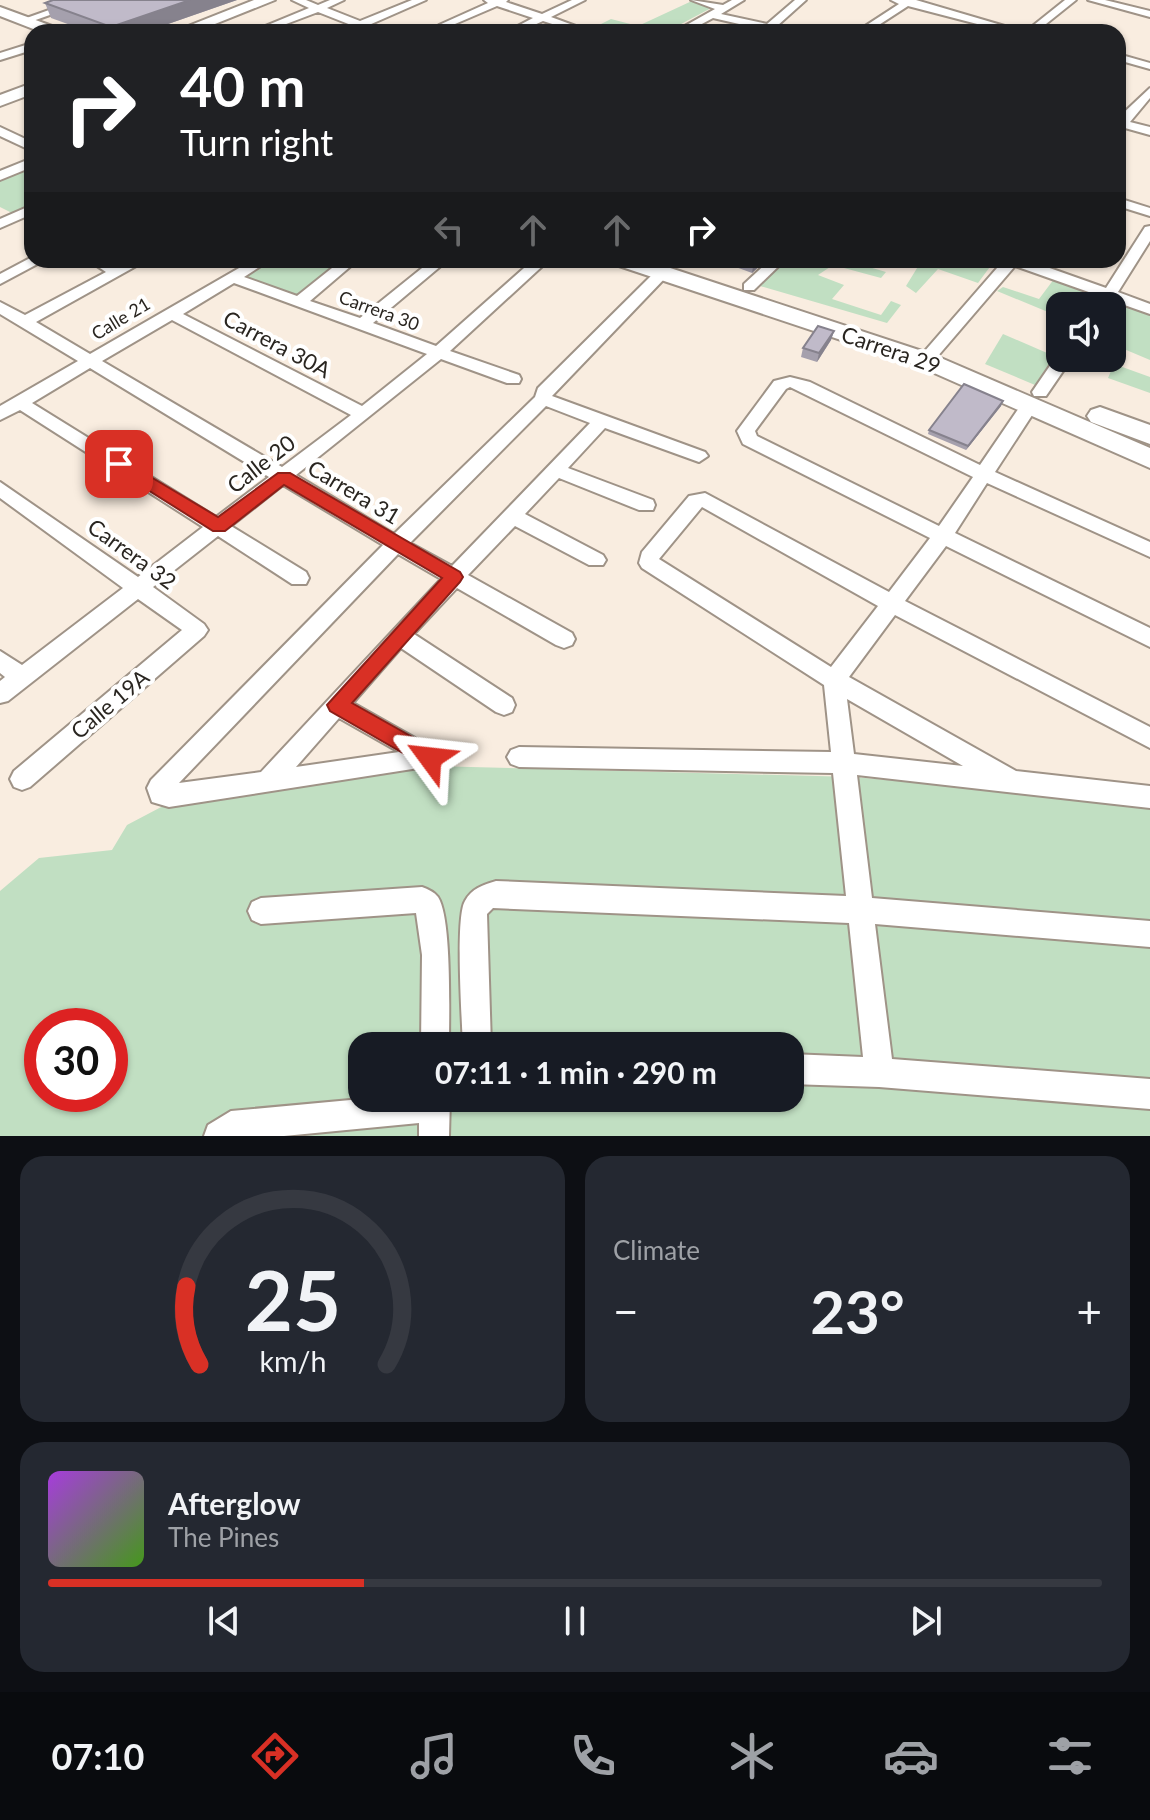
<!DOCTYPE html>
<html lang="en">
<head>
<meta charset="utf-8">
<style>
	:root { --surface:#171b24; --page:#242831; --text:#f1f3f6; --muted:#9ea1a6; --line:#363941; --accent:#d93025 }
	body { margin:0; font-family:Lato,sans-serif; background:var(--page); color:var(--text); height:100vh; display:flex; flex-direction:column; font-size:30px; white-space:nowrap }
	* { box-sizing:border-box; margin:0 }
	p { font-size:26px; color:var(--muted) }
	.icon { flex:none; width:44px; height:44px; fill:none; stroke:currentColor; stroke-width:2; stroke-linecap:round; stroke-linejoin:round }
	.map { position:relative; height:1136px; overflow:hidden }
	.side { display:flex; flex-direction:column; gap:20px; padding:20px; background:#0d0f14; flex:1 }
	.side>* { flex:none }
	.hud { position:absolute; left:24px; top:24px; width:1102px; height:244px; border-radius:24px; box-shadow:0 2px 6px #0004; background:#202124; color:#fff; overflow:hidden }
	.fabs { position:absolute; left:1046px; top:292px; display:grid; gap:16px }
	.fabs a { display:grid; place-items:center; width:80px; height:80px; border-radius:16px; background:var(--surface); box-shadow:0 2px 6px #0004; font-size:40px }
	.speed { position:absolute; left:24px; top:1008px; display:flex; gap:16px; font-size:40px; font-weight:700; text-align:center }
	.speed>* { display:grid; place-content:center; width:104px; height:104px; border-radius:50%; background:var(--surface); box-shadow:0 2px 6px #0004; line-height:1 }
	.speed .limit { border:12px solid #d22; background:#fff; color:#111 }
	.pin { position:absolute; display:grid; place-items:center; width:68px; height:68px; color:#fff; margin:-34px; border-radius:16px; box-shadow:0 4px 12px #0006 }
	.me { position:absolute; width:88px; margin:-44px; rotate:300deg; stroke-linejoin:round; filter:drop-shadow(0 0 6px #0008) }
	.turn { display:flex; align-items:center; gap:28px; height:168px; padding:0 24px; font-size:36px }
	.turn .icon { width:104px; height:104px; stroke-width:2.5 }
	.turn b { display:block; font-size:56px; line-height:68px }
	.lanes { display:flex; align-items:center; height:76px; padding:0 24px; background:#0003; justify-content:center; gap:40px; direction:ltr }
	.lanes .off { opacity:.35 }
	.big { font-size:60px; font-weight:700; line-height:1.1 }
	.side .card { flex:1; display:flex; flex-direction:column; justify-content:center; gap:12px; min-width:0; padding:0 28px; border-radius:24px; background:var(--page) }
	.side .dial { align-items:center; gap:0 }
	.dial svg { height:208px; overflow:visible; fill:none; stroke:var(--line); stroke-width:7; stroke-linecap:round; text-anchor:middle }
	.dial text { fill:var(--text); stroke:none }
	.song { display:flex; align-items:center; gap:24px }
	.cover { width:96px; height:96px; border-radius:12px; background:linear-gradient(135deg,hsl(280 70% 55%),hsl(100 70% 35%)) }
	.played { height:8px; border-radius:4px; background:linear-gradient(90deg,var(--accent) 30%,var(--line) 30%) }
	.keys { display:flex; justify-content:space-around; direction:ltr }
	.heat { display:flex; justify-content:space-between; align-items:center; font-size:44px; direction:ltr }
	.side .tiles { flex:1; display:grid; gap:20px; grid-template-columns:1fr 1fr }
	.card:last-child { grid-column:span 2 }
	.trip { position:absolute; left:348px; top:1032px; width:456px; height:80px; border-radius:24px; background:var(--surface); box-shadow:0 2px 6px #0004; font-weight:700; line-height:80px; text-align:center }
	.tabs { display:flex; height:128px; justify-content:space-around; align-items:center; background:#090b0e; color:var(--muted) }
	.tabs .icon { width:56px; height:56px }
	.tabs .on { color:var(--accent) }
	.tabs b { font-size:36px; color:var(--text) }
	.map>svg:first-child { display:block }
	.green { fill:#c1dfc2; fill-rule:evenodd }
	.lines { fill:none; stroke-linecap:round; stroke-linejoin:round }
	.street-casing { stroke:#9f9387; stroke-width:4 }
	.secondary-casing { stroke:#9f9387; stroke-width:4 }
	.street { fill:#fff; fill-rule:evenodd }
	.secondary { fill:#fff; fill-rule:evenodd }
	.wall { fill:#a5a0ad }
	.shaded-wall { fill:#86828d }
	.building { fill:#c0bac9; stroke:#86828d; stroke-width:2 }
	.route { fill:#d93025; stroke:#8d1f18; stroke-width:2 }
	.labels { text-anchor:middle; stroke-width:8; stroke-linejoin:round; paint-order:stroke }
	.far-street-label { font-size:18px; fill:#292520; stroke:#fff }
	.street-label { font-size:22px; fill:#292520; stroke:#fff }
</style>
</head>
<body>
<div class="map">
<svg width="1150" height="1136" viewBox="0 0 1150 1136">
	<rect width="100%" height="100%" fill="#f9ede0"/>
	<!-- green -->
	<g class="green">
		<path d="M 694,0 L 715,6 L 666,32 L 606,32 L 593,28 L 611,19 L 638,26 Z"/>
		<path d="M 32,164 L 32,206 L 14,214 L 0,207 L 0,179 Z"/>
		<path d="M 272,260 L 342,260 L 298,298 L 241,277 Z"/>
		<path d="M 784,260 L 845,260 L 886,272 L 881,278 L 833,265 L 818,275 L 844,285 L 832,299 L 881,315 L 891,301 L 901,305 L 887,323 L 760,286 Z"/>
		<path d="M 922,260 L 995,260 L 978,283 L 938,269 L 916,293 L 906,286 Z"/>
		<path d="M 1054,279 L 1107,297 L 1099,306 L 1060,306 L 1060,317 L 997,291 L 1003,287 L 1039,299 Z"/>
		<path d="M 1121,303 L 1150,314 L 1150,360 L 1112,344 L 1112,320 Z"/>
		<path d="M 1003,334 L 1054,356 L 1035,385 L 985,364 Z"/>
		<path d="M 1114,364 L 1150,377 L 1150,393 L 1108,378 Z"/>
		<path d="M 432,766 L 854,777 L 1150,803 L 1150,1136 L 0,1136 L 0,891 L 39,858 L 112,850 L 127,825 L 165,805 ZM 42,1026 L 110,1026 L 110,1094 L 42,1094 ZM 362,1046 L 790,1046 L 790,1098 L 362,1098 Z"/>
	</g>
	<g class="lines">
		<!-- street casing -->
		<g class="street-casing">
			<g id="street">
				<path d="M 77,0 L 92,0 L 30,22 L 21,20 Z"/>
				<path d="M 292,0 L 306,0 L 318,5 L 330,0 L 344,0 L 327,8 L 360,21 L 412,0 L 426,0 L 369,25 L 384,32 L 350,29 L 351,25 L 318,12 L 265,32 L 251,32 L 309,8 Z"/>
				<path d="M 484,0 L 508,0 L 506,2 L 542,14 L 572,0 L 585,0 L 551,17 L 592,32 L 577,32 L 543,21 L 519,32 L 506,32 L 533,18 L 497,6 L 448,27 L 439,25 L 488,3 Z"/>
				<path d="M 691,0 L 723,5 L 732,0 L 744,0 L 721,14 L 767,24 L 795,0 L 806,0 L 777,26 L 795,32 L 759,32 L 761,29 L 713,18 L 687,32 L 674,32 L 715,9 Z"/>
				<path d="M 891,0 L 916,0 L 1025,32 L 1065,0 L 1076,0 L 1036,32 L 1008,32 L 908,6 L 868,32 L 856,32 L 899,4 Z"/>
				<path d="M 1088,0 L 1105,0 L 1150,11 L 1150,17 Z"/>
				<path d="M 32,43 L 32,50 L 0,60 L 0,53 Z"/>
				<path d="M 1118,54 L 1150,63 L 1150,69 L 1118,60 Z"/>
				<path d="M 1150,88 L 1150,98 L 1130,122 L 1150,127 L 1150,135 L 1125,128 L 1118,133 L 1118,118 Z"/>
				<path d="M 0,127 L 32,142 L 32,151 L 0,136 Z"/>
				<path d="M 32,158 L 32,167 L 0,180 L 0,171 Z"/>
				<path d="M 1118,198 L 1150,208 L 1150,216 L 1118,206 Z"/>
				<path d="M 32,205 L 32,214 L 0,228 L 0,219 Z"/>
				<path d="M 1150,226 L 1150,241 L 1118,292 L 1150,304 L 1150,314 L 1113,301 L 1109,306 L 1097,306 L 1100,296 L 1015,266 L 931,364 L 925,365 L 917,360 L 1004,260 L 1027,260 L 1106,288 L 1145,227 Z"/>
				<path d="M 32,257 L 32,260 L 45,260 L 0,284 L 0,274 Z"/>
				<path d="M 88,260 L 106,260 L 117,266 L 129,260 L 147,260 L 36,322 L 90,354 L 253,260 L 270,260 L 244,277 L 297,296 L 342,260 L 358,260 L 310,301 L 360,318 L 432,260 L 448,260 L 373,323 L 436,346 L 533,260 L 549,260 L 450,351 L 519,375 L 521,379 L 519,383 L 507,383 L 441,359 L 296,475 L 394,534 L 535,397 L 538,388 L 657,270 L 667,270 L 667,276 L 552,396 L 705,452 L 708,456 L 699,462 L 605,428 L 568,468 L 653,500 L 655,505 L 653,510 L 639,510 L 559,478 L 525,514 L 603,555 L 606,560 L 603,565 L 589,565 L 515,526 L 468,575 L 572,633 L 575,639 L 572,645 L 564,648 L 556,645 L 457,588 L 414,634 L 512,698 L 515,705 L 512,712 L 504,715 L 496,712 L 401,648 L 353,703 L 438,751 L 442,758 L 438,765 L 169,807 L 152,802 L 147,788 L 151,780 L 383,545 L 283,485 L 231,526 L 306,572 L 309,578 L 306,584 L 292,584 L 218,536 L 153,587 L 204,624 L 208,630 L 204,636 L 30,787 L 22,790 L 14,787 L 10,779 L 14,771 L 182,630 L 138,599 L 8,701 L 0,703 L 0,681 L 5,677 L 0,673 L 0,651 L 22,665 L 123,588 L 0,498 L 0,482 L 138,577 L 203,527 L 20,410 L 0,420 L 0,406 L 78,361 L 0,314 L 0,302 L 25,315 L 106,272 ZM 234,283 L 427,354 L 362,406 L 183,314 ZM 172,320 L 351,415 L 282,467 L 102,361 ZM 90,368 L 269,477 L 216,517 L 32,403 ZM 546,406 L 590,423 L 452,566 L 410,543 ZM 398,554 L 441,579 L 261,772 L 179,783 ZM 339,718 L 399,752 L 296,767 Z"/>
				<path d="M 770,260 L 785,260 L 754,290 L 744,290 L 744,284 Z"/>
				<path d="M 1058,354 L 1060,358 L 1072,358 L 1046,396 L 1034,396 L 1032,392 Z"/>
				<path d="M 790,377 L 810,382 L 980,465 L 1023,402 L 1035,402 L 1038,406 L 995,472 L 1150,542 L 1150,557 L 987,483 L 955,533 L 1150,628 L 1150,647 L 946,546 L 905,601 L 1150,727 L 1150,748 L 895,615 L 849,677 L 1016,771 L 1150,786 L 1150,808 L 857,775 L 872,898 L 1150,921 L 1150,947 L 875,924 L 892,1059 L 1150,1079 L 1150,1109 L 879,1087 L 790,1084 L 790,1054 L 863,1057 L 849,923 L 493,908 L 487,914 L 491,1046 L 463,1046 C 462,1021 455,917 465,901 C 472,888 483,885 496,881 L 846,896 L 833,773 L 519,767 L 511,764 L 507,757 L 511,750 L 519,747 L 831,752 L 824,685 L 642,568 L 639,563 L 642,552 L 689,496 L 705,493 L 889,592 L 930,538 L 743,444 L 737,431 L 774,381 ZM 790,387 L 973,477 L 939,526 L 757,436 L 755,431 L 786,389 ZM 702,507 L 878,606 L 831,667 L 659,559 ZM 847,699 L 963,766 L 854,754 Z"/>
				<path d="M 422,887 C 428,889 434,892 438,897 C 452,918 449,1016 449,1046 L 421,1046 L 422,955 L 416,913 L 261,924 L 252,920 L 248,911 L 252,902 L 261,898 Z"/>
				<path d="M 372,1098 L 450,1098 L 449,1136 L 419,1136 L 419,1123 L 284,1136 L 204,1136 L 208,1125 L 231,1111 Z"/>
			</g>
		</g>
		<!-- secondary casing -->
		<g class="secondary-casing">
			<g id="secondary">
				<path d="M 254,0 L 275,0 L 195,32 L 173,32 Z"/>
				<path d="M 0,7 L 60,29 L 63,32 L 41,32 L 0,16 Z"/>
				<path d="M 32,83 L 32,94 L 0,106 L 0,95 Z"/>
				<path d="M 613,260 L 646,260 L 934,355 L 1150,448 L 1150,468 L 916,365 L 616,265 Z"/>
				<path d="M 1100,407 L 1150,425 L 1150,444 L 1091,422 L 1087,416 L 1091,410 Z"/>
			</g>
		</g>
		<!-- street -->
		<use href="#street" class="street"/>
		<!-- secondary -->
		<use href="#secondary" class="secondary"/>
	</g>
	<!-- wall -->
	<g class="wall">
		<path d="M 53,0 L 237,0 L 145,32 L 90,32 L 51,18 L 45,3 Z"/>
		<path d="M 726,260 L 766,260 L 752,273 L 725,263 Z"/>
		<path d="M 834,331 L 831,340 L 817,362 L 801,357 L 803,348 Z"/>
		<path d="M 1003,401 L 1001,406 L 966,450 L 928,434 L 929,430 Z"/>
	</g>
	<!-- shaded-wall -->
	<g class="shaded-wall">
		<path d="M 190,0 L 237,0 L 145,32 L 113,32 L 111,27 Z"/>
		<path d="M 754,260 L 766,260 L 752,273 Z"/>
		<path d="M 834,331 L 831,340 L 817,362 L 819,353 Z"/>
		<path d="M 1003,401 L 1001,406 L 966,450 L 968,446 Z"/>
	</g>
	<!-- building -->
	<g class="building">
		<path d="M 53,0 L 190,0 L 111,27 L 45,3 Z"/>
		<path d="M 818,326 L 834,331 L 819,353 L 803,348 Z"/>
		<path d="M 964,384 L 1003,401 L 968,446 L 929,430 Z"/>
	</g>
	<!-- route -->
	<path class="route" d="M 119,458 L 218,517 L 278,473 L 290,473 L 460,572 L 463,577 L 460,582 L 352,703 L 437,751 L 440,758 L 437,764 L 430,767 L 422,764 L 330,711 L 327,705 L 442,578 L 284,485 L 225,531 L 213,531 L 113,468 L 111,464 Z"/>
	<g class="labels">
		<!-- far-street labels -->
		<g class="far-street-label">
			<text transform="translate(379 311) rotate(20)" y="6">Carrera 30</text>
			<text transform="translate(121 319) rotate(-31)" y="6">Calle 21</text>
		</g>
		<!-- street labels -->
		<g class="street-label">
			<text transform="translate(277 344) rotate(28)" y="8">Carrera 30A</text>
			<text transform="translate(891 350) rotate(19)" y="8">Carrera 29</text>
			<text transform="translate(261 464) rotate(-38)" y="8">Calle 20</text>
			<text transform="translate(354 492) rotate(31)" y="8">Carrera 31</text>
			<text transform="translate(132 554) rotate(36)" y="8">Carrera 32</text>
			<text transform="translate(110 704) rotate(-40)" y="8">Calle 19A</text>
		</g>
	</g>
</svg>
<div class="fabs">
<a><svg class="icon" aria-label="sound" viewBox="0 0 24 24"><path d="M4 9h4l5-4v14l-5-4H4zM17 9q2 3 0 6"/></svg></a>
</div>
<div class="speed"><div class="limit">30</div></div>
<div class="pin" style="left:119px;top:464px;background:#d93025"><svg class="icon" aria-label="arrive" viewBox="0 0 24 24"><path d="M6 21V4h12l-3 4 3 4H6"/></svg></div>
<svg class="me" style="left:430px;top:758px" viewBox="-20 -20 40 40"><path d="M0-17L14 15 0 8-14 15z" fill="#d93025" stroke="#fff" stroke-width="4"/></svg>
<div class="trip">07:11 · 1 min · 290 m</div>
<div class="hud">
<div class="turn"><svg class="icon" aria-label="right" viewBox="0 0 24 24"><path d="M7 20v-9h11M14 6l5 5-5 5"/></svg><div><b>40 m</b>Turn right</div></div>
<div class="lanes"><svg class="icon off" aria-label="left" viewBox="0 0 24 24"><path d="M17 20v-9H6M10 6l-5 5 5 5"/></svg><svg class="icon off" aria-label="ahead" viewBox="0 0 24 24"><path d="M12 20V5M6 11l6-6 6 6"/></svg><svg class="icon off" aria-label="ahead" viewBox="0 0 24 24"><path d="M12 20V5M6 11l6-6 6 6"/></svg><svg class="icon" aria-label="right" viewBox="0 0 24 24"><path d="M7 20v-9h11M14 6l5 5-5 5"/></svg></div>
</div>
</div>
<section class="side">
<div class="tiles">
<div class="card dial"><svg viewBox="0 0 100 80">
<path d="M14 69A42 42 0 1 1 86 69"/>
<path d="M14 69A42 42 0 0 1 9 39" stroke="#d93025"/>
<text x="50" y="56" font-size="32" font-weight="700">25</text>
<text x="50" y="72" font-size="11">km/h</text>
</svg></div>
<div class="card"><p>Climate</p>
<div class="heat"><a>−</a><b class="big">23°</b><a>+</a></div>
</div>
<div class="card">
<div class="song"><i class="cover"></i><div><b>Afterglow</b><p>The Pines</p></div></div>
<div class="played"></div>
<div class="keys"><svg class="icon" aria-label="previous" viewBox="0 0 24 24"><path d="M18 5L8 12l10 7zM5 5v14"/></svg><svg class="icon" aria-label="pause" viewBox="0 0 24 24"><path d="M8 5v14M16 5v14"/></svg><svg class="icon" aria-label="next" viewBox="0 0 24 24"><path d="M6 5l10 7-10 7zM19 5v14"/></svg></div>
</div>
</div>
</section>
<nav class="tabs">
<b>07:10</b>
<svg class="icon on" aria-label="directions" viewBox="0 0 24 24"><path d="M12 3l9 9-9 9-9-9zM9 14v-3h6M13 9l2 2-2 2"/></svg>
<svg class="icon" aria-label="music" viewBox="0 0 24 24"><path d="M9 18V5l10-2v13"/><circle cx="6" cy="18" r="3"/><circle cx="16" cy="16" r="3"/></svg>
<svg class="icon" aria-label="phone" viewBox="0 0 24 24"><path d="M5 4h4l2 5-3 2q2 4 5 5l2-3 5 2v4C11 20 4 13 5 4z"/></svg>
<svg class="icon" aria-label="climate" viewBox="0 0 24 24"><path d="M12 3v18M4 7l16 10M4 17L20 7"/></svg>
<svg class="icon" aria-label="car" viewBox="0 0 24 24"><path d="M5 17H2v-5l4-1 3-4h7l3 4 3 1v5h-3M9 17h6M6 11h13"/><circle cx="7" cy="17" r="2"/><circle cx="17" cy="17" r="2"/></svg>
<svg class="icon" aria-label="filters" viewBox="0 0 24 24"><path d="M4 7h16M4 17h16"/><circle cx="9" cy="7" r="2"/><circle cx="15" cy="17" r="2"/></svg>
</nav>
</body>
</html>
